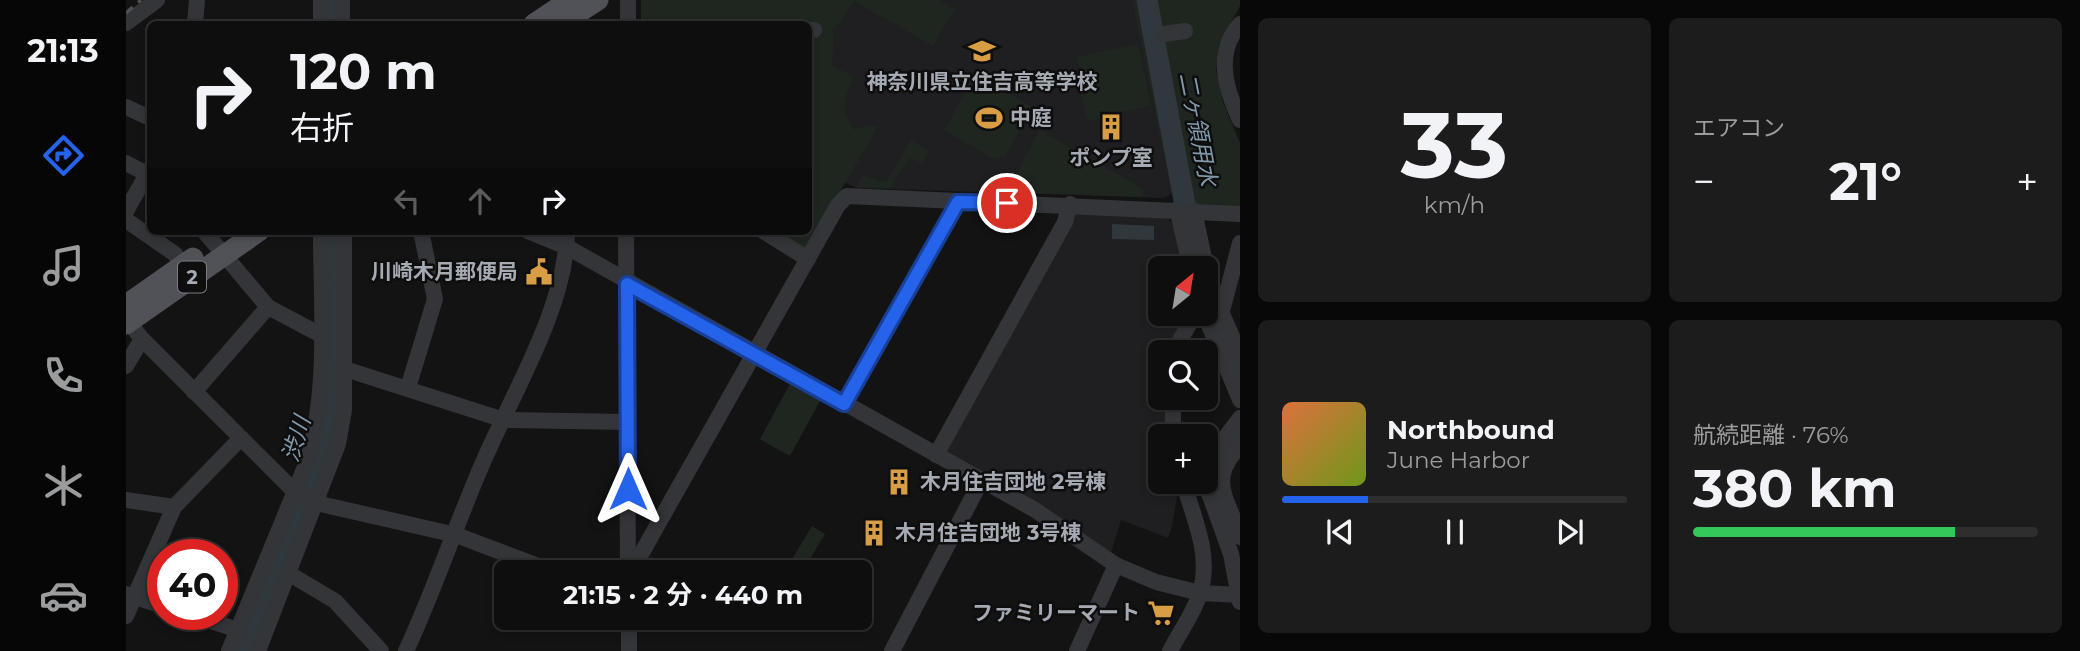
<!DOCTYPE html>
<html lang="ja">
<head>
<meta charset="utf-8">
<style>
	:root { --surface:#0e0e0f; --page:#1c1c1d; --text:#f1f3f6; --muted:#9b9c9e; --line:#2e2e2f; --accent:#2563eb }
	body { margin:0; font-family:Montserrat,"Noto Sans JP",sans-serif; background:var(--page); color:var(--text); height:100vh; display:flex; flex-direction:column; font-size:26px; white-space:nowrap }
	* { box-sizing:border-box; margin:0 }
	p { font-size:23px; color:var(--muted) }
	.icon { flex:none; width:38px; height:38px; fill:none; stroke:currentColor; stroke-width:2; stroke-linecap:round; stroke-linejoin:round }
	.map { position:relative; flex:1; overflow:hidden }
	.panel { display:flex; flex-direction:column; gap:18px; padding:18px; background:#080808; width:840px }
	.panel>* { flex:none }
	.hud { position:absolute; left:21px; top:21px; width:665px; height:214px; border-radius:10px; box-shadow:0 4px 10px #0003,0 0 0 2px var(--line); background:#0e0e0f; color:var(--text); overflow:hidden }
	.needle { width:46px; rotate:30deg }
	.tools { position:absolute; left:1022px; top:256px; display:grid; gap:14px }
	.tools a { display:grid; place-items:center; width:70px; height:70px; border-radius:10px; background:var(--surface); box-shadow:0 4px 10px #0003,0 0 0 2px var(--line); font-size:35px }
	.speed { position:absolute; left:21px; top:539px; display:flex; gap:14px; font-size:35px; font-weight:700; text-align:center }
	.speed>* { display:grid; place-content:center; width:91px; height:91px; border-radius:50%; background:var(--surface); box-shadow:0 4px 10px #0003,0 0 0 2px var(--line); line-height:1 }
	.speed .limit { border:10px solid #d22; background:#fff; color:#111 }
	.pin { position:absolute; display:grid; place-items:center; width:60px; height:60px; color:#fff; margin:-30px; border:4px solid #fff; border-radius:50%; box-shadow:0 2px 7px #0007 }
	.me { position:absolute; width:77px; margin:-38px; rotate:0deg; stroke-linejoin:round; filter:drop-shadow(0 0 5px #0008) }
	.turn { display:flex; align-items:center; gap:24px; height:147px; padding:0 28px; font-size:32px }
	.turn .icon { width:91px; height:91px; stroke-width:2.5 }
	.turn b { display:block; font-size:49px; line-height:60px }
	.lanes { display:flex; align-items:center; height:66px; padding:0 28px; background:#0003; justify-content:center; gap:35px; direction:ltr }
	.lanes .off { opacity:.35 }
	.big { font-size:52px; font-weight:700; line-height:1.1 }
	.panel .tile { flex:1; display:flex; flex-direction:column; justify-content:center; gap:10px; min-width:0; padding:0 24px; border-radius:10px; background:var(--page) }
	.panel .dial { align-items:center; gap:0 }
	.dial b { font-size:91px; line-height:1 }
	.song { display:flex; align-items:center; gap:21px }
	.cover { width:84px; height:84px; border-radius:10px; background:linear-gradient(135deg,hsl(20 70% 55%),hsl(80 70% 35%)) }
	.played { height:7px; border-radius:4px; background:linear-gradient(90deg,var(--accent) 25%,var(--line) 25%) }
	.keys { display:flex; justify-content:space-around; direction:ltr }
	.heat { display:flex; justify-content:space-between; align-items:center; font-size:38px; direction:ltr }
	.charge { height:10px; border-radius:5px; background:linear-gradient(90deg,#34c759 76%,var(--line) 0) }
	.panel .tiles { flex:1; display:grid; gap:18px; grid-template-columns:repeat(2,1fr) }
	.trip { position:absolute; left:368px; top:560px; width:378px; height:70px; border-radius:10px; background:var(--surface); box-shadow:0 4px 10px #0003,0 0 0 2px var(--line); font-weight:700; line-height:70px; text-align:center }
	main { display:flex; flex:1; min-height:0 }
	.dock { display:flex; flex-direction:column; width:126px; justify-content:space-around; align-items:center; background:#060606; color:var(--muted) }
	.dock .icon { width:49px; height:49px }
	.dock .selected { color:var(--accent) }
	.dock b { font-size:32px; color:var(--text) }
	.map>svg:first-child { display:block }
	.built { fill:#1f1f21 }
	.green { fill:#1f2620 }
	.water { fill:#30383d }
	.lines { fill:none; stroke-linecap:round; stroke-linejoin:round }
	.river { stroke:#30383d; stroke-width:21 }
	.minor { stroke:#343538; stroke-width:16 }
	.major { stroke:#515257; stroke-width:21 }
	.rail { stroke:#4d4f53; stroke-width:3.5; stroke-dasharray:9 7; stroke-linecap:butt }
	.route-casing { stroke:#184099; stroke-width:18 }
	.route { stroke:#2563eb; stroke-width:12 }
	.labels { text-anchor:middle; stroke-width:5; stroke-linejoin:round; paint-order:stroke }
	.shield { fill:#0e0e0f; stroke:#787c82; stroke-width:2 }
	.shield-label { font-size:19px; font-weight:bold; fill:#a6abb3 }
	.poi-label { font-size:21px; font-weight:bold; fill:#a6abb3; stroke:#0e0e0f; text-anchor:start }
	.water-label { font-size:23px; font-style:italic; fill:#8199aa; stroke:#0e0e0f }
</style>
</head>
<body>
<main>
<nav class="dock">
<b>21:13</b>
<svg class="icon selected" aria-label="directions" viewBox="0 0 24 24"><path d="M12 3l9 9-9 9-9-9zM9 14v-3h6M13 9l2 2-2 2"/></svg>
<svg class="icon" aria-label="music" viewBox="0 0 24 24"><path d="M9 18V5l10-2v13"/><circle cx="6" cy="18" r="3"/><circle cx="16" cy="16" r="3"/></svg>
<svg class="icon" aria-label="phone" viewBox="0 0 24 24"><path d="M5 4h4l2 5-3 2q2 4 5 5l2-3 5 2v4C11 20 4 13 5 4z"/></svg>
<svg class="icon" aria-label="climate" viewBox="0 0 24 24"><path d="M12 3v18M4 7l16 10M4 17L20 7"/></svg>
<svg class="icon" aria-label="car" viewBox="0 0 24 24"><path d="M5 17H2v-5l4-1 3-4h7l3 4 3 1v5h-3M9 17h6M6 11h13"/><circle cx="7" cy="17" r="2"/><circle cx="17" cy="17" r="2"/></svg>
</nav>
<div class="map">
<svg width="1114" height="651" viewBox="0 0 1114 651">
	<rect width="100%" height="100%" fill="#131314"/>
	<!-- built -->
	<g class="built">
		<path d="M 691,0 L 1006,0 L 1047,193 L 1038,198 L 731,188 L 718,182 Z"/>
		<path d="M 947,214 L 1041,216 L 1052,233 L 1058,268 L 1034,268 L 1034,313 L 1064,313 L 1046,352 L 1034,352 L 1034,397 L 1044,397 L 1043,436 L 1034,436 L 1034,481 L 1050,481 L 1051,497 L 1046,526 L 1042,538 L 995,520 L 985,553 L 816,449 Z"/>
	</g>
	<!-- green -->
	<g class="green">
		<path d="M 515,0 L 813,0 L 829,9 L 807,46 L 728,1 L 709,29 L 704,25 L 708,34 L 706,65 L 728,77 C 718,99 713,111 729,130 L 742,125 L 752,127 L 681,248 L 678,248 L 650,231 L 682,231 L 682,24 L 515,24 Z"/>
		<path d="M 1006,0 L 1114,0 L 1114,6 L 1093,44 L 1090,70 L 1097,102 L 1114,143 L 1114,207 L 1048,203 Z"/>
		<path d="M 1012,44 L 1025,105 L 962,121 L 954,92 L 959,91 L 951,57 Z"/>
		<path d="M 850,74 L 906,107 L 879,156 L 868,159 L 818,130 Z"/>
		<path d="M 914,130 L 1019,190 L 1015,197 L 880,192 Z"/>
		<path d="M 785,140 L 802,151 L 796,163 L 784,158 L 764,188 L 731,187 L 737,175 L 760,183 Z"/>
		<path d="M 665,382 L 695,399 L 664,456 L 634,439 Z"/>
		<path d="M 686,526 L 699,534 L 676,572 L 662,566 Z"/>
	</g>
	<!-- water -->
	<path class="water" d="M 986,224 L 1028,226 L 1028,240 L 986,239 Z"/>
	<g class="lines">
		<!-- river -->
		<g class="river">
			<path d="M 205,0 L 205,24"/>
			<path d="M 1021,0 L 1064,232"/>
			<path d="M 1080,295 L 1114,377"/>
			<path d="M 1091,461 L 1114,433"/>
			<path d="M 121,651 L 150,582 L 148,572 L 201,437 L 209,388 L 208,231"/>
		</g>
		<!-- minor -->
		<g class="minor">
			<path d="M 502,0 L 502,24"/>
			<path d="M 0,23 L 31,0"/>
			<path d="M 69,24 L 71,0"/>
			<path d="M 195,24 L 195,0"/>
			<path d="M 216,24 L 216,0"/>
			<path d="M 1114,24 C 1089,52 1099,88 1114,120"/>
			<path d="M 682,30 L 688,30"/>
			<path d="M 1038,34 L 1059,31"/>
			<path d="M 0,107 L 24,118"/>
			<path d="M 0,163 L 21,174"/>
			<path d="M 1051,209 L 1065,268"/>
			<path d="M 0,211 L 24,169"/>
			<path d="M 1068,211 L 1084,286 L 1114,355"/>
			<path d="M 0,220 L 49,254 L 60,273"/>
			<path d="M 78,231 L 142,307 L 195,335"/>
			<path d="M 402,231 L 441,247 L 909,510 L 990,565 L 1030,582 L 1074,593 L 1114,595"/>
			<path d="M 500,231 L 502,572"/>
			<path d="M 637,231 L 682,259"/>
			<path d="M 1096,311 L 1114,243"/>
			<path d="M 1078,313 L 1114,400"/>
			<path d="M 0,318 L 16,339 L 169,492 L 190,503 L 330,535 L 428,572"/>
			<path d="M 1051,352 L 1055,338 L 1070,313"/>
			<path d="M 0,366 L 16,339"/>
			<path d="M 219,369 L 378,420 L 501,422"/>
			<path d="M 282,388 L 309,299 L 295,231"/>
			<path d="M 68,392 L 142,307"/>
			<path d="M 1047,397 L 1047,436"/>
			<path d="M 718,404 L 832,202"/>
			<path d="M 1114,418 L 1086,455 L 1080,485 L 1105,554 L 1114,602"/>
			<path d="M 1114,446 C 1080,481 1103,499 1114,537"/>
			<path d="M 810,455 L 939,222 L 944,204"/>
			<path d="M 0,500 L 48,507"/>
			<path d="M 505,572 L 712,205 L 721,196 L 1114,214"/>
			<path d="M 162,573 L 209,601 L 255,651"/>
			<path d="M 0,594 L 37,606"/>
			<path d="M 63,614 L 112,630"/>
			<path d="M 0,616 L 48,507 L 115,438"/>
			<path d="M 103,651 L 181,462 C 203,388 195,308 195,231"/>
			<path d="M 132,651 L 212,444 L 218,410 L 218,231"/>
			<path d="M 280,651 C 307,593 327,533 352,474 C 381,402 441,309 441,231"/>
			<path d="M 503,651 L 503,618"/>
			<path d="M 766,651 L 855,481"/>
			<path d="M 951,651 L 990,565"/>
			<path d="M 1044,651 C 1053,633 1068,613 1074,593 C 1086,554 1067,517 1057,481"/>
		</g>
		<!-- major -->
		<g class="major">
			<path d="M 408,24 L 444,0"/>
			<path d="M 435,24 L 472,0"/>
			<path d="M 0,305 L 67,258"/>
			<path d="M 0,324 L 133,231"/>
		</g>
		<!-- rail -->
		<path class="rail" d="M 0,13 L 15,0"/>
	</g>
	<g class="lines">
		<!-- route casing -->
		<g class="route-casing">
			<path id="route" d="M 502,489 L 501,284 L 718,404 L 832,202 L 881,203"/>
		</g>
		<!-- route -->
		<use href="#route" class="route"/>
	</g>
	<!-- icons -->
	<defs>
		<g id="school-bare" transform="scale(2.1)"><path d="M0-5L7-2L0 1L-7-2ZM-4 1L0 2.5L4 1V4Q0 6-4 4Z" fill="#d99e45" stroke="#0e0e0f" stroke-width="2.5" paint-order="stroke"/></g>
		<g id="stadium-bare" transform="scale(2.1)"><path d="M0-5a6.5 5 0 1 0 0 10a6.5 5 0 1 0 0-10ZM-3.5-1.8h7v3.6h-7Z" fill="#d99e45" stroke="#0e0e0f" stroke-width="2.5" paint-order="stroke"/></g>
		<g id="building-bare" transform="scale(2.1)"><path d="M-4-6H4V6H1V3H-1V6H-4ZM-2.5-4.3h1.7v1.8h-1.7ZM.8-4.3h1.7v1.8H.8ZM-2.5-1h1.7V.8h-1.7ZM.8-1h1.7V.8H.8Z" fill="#d99e45" stroke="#0e0e0f" stroke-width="2.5" paint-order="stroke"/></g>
		<g id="civic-bare" transform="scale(2.1)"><path d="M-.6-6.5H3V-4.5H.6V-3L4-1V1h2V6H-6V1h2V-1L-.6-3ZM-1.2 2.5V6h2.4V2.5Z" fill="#d99e45" stroke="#0e0e0f" stroke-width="2.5" paint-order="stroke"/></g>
		<g id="supermarket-bare" transform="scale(2.1)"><path d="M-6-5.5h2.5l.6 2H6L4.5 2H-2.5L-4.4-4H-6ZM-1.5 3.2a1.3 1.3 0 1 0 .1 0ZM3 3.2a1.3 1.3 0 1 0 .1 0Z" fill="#d99e45" stroke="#0e0e0f" stroke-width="2.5" paint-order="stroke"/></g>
	</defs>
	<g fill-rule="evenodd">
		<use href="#school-bare" x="856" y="51"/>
		<use href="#stadium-bare" x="863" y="118"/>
		<use href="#building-bare" x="985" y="127"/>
		<use href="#civic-bare" x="413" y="272"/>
		<use href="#building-bare" x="773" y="482"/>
		<use href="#building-bare" x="748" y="533"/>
		<use href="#supermarket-bare" x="1035" y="613"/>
	</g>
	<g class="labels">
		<!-- shield labels -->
		<rect class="shield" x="52" y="261.5" width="28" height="31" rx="5"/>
		<g class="shield-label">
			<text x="66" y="284">2</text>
		</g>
		<!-- poi labels -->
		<g class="poi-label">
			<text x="856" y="89" text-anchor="middle">神奈川県立住吉高等学校</text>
			<text x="884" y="125">中庭</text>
			<text x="985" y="165" text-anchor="middle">ポンプ室</text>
			<text x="392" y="279" text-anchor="end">川崎木月郵便局</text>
			<text x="794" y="489">木月住吉団地 2号棟</text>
			<text x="769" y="540">木月住吉団地 3号棟</text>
			<text x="1014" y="620" text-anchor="end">ファミリーマート</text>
		</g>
		<!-- water labels -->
		<g class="water-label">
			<text transform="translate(1072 129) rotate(79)" y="8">二ヶ領用水</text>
			<text transform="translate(170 439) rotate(-73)" y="8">渋川</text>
		</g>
	</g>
</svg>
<div class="tools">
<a><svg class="needle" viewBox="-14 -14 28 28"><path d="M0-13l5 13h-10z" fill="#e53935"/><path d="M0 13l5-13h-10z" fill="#9b9c9e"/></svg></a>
<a><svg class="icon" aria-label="search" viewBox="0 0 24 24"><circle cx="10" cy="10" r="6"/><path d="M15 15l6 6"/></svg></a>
<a>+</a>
</div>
<div class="speed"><div class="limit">40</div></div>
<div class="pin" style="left:881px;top:203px;background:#d93025"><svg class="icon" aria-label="arrive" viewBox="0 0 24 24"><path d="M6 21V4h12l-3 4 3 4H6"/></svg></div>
<svg class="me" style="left:502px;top:489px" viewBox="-20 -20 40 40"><path d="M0-17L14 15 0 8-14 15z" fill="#2563eb" stroke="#fff" stroke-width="4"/></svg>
<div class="trip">21:15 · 2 分 · 440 m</div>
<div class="hud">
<div class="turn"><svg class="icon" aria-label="right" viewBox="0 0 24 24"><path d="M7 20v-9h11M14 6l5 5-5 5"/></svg><div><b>120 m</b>右折</div></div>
<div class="lanes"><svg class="icon off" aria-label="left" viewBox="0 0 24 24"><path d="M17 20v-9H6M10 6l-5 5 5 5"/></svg><svg class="icon off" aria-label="ahead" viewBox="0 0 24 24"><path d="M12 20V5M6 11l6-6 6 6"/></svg><svg class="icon" aria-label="right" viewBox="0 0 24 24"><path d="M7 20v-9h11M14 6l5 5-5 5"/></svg></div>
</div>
</div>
<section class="panel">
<div class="tiles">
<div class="tile dial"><b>33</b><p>km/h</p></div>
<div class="tile"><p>エアコン</p>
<div class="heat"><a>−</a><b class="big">21°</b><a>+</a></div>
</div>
<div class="tile">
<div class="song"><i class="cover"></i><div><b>Northbound</b><p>June Harbor</p></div></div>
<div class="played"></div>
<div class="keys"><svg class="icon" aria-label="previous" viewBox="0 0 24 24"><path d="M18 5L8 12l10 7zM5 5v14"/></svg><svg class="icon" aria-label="pause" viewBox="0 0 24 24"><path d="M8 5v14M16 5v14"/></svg><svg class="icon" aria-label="next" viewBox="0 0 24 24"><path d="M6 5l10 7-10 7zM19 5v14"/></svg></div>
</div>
<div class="tile"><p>航続距離 · 76%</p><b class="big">380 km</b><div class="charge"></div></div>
</div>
</section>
</main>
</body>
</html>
